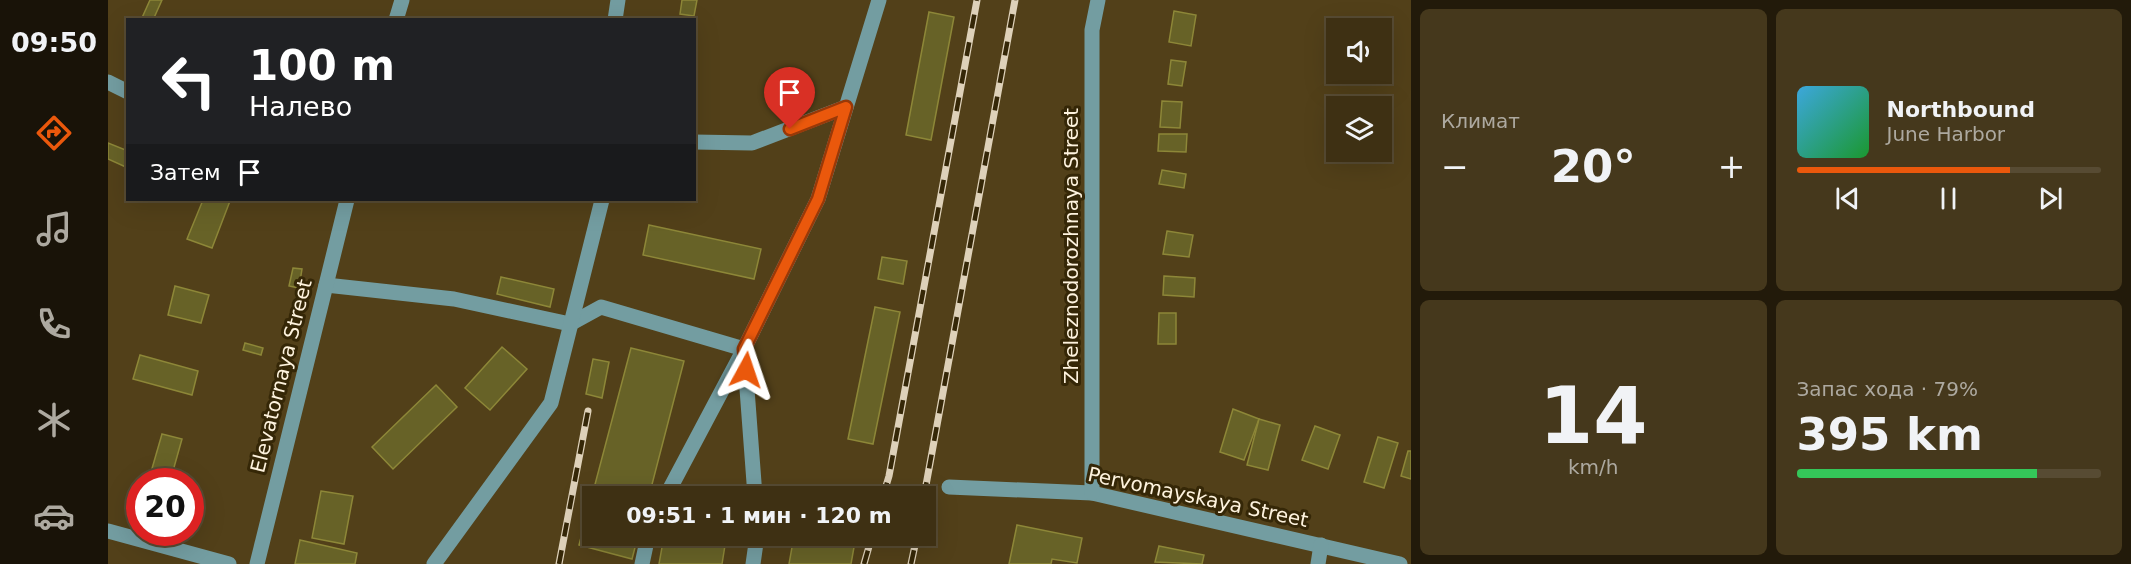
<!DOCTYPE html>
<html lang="ru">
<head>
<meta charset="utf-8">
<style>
	:root { --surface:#3e3013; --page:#45381c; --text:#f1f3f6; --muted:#ada9a0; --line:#574b33; --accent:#ea580c }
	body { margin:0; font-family:"DejaVu Sans",sans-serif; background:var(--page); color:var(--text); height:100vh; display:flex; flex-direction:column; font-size:22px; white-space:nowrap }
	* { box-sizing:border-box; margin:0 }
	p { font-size:20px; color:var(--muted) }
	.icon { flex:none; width:33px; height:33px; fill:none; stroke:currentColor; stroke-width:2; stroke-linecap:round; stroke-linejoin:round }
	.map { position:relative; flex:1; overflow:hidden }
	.panel { display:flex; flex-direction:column; gap:9px; padding:9px; background:#221a0a; width:720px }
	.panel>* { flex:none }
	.guide { position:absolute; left:18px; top:18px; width:570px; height:183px; border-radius:0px; box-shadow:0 6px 24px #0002,0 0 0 2px var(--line); background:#202124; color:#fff; overflow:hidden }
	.buttons { position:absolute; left:1218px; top:18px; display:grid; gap:12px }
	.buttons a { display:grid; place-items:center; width:66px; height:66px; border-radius:0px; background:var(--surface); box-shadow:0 6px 24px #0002,0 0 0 2px var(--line); font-size:30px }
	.speed { position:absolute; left:18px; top:468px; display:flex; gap:12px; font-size:30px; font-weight:700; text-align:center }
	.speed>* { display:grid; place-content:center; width:78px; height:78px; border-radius:50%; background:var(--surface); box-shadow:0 6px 24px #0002,0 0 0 2px var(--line); line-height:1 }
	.speed .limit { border:9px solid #d22; background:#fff; color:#111 }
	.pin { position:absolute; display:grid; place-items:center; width:51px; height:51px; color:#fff; margin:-62px -26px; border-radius:50% 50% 50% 0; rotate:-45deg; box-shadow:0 0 6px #0007 }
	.pin .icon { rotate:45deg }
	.me { position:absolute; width:66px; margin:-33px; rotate:5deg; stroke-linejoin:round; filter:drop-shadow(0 0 4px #0008) }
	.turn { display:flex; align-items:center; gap:21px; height:126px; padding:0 24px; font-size:27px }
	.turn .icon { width:78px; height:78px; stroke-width:2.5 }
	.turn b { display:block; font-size:42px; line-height:51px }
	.then { display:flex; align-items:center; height:57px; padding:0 24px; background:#0003; gap:12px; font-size:22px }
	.big { font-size:45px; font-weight:700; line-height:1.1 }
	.panel .card { flex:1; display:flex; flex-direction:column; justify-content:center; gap:9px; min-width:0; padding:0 21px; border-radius:9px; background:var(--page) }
	.panel .dial { align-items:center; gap:0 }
	.dial b { font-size:78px; line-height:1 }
	.song { display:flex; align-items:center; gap:18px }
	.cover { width:72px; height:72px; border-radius:9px; background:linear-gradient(135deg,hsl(200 70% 55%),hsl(130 70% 35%)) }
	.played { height:6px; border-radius:3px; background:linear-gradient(90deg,var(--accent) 70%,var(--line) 70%) }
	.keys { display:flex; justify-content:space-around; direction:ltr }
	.heat { display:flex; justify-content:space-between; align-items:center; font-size:33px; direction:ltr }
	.charge { height:9px; border-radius:4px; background:linear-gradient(90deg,#34c759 79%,var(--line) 0) }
	.panel .tiles { flex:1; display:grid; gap:9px; grid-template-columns:repeat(2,1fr) }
	.trip { position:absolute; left:474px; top:486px; width:354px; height:60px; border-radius:0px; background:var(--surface); box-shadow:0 6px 24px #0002,0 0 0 2px var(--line); font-weight:700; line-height:60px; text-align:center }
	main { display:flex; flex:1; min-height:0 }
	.tabs { display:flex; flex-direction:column; width:108px; justify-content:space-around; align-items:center; background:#191308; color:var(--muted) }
	.tabs .icon { width:42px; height:42px }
	.tabs .active { color:var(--accent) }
	.tabs b { font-size:27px; color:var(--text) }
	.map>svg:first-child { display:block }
	.building { fill:#676227; stroke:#8d8738; stroke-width:1.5 }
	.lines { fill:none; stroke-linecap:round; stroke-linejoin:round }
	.minor { stroke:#739da1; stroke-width:15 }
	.rail-casing { stroke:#ded1b9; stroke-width:7 }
	.rail { stroke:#352707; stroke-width:4.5; stroke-dasharray:14; stroke-linecap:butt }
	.route-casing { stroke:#983908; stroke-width:15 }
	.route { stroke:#ea580c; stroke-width:10 }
	.labels { text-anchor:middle; stroke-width:6; stroke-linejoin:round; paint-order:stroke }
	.street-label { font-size:20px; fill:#fef3de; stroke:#352707 }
</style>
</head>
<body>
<main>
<nav class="tabs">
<b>09:50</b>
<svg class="icon active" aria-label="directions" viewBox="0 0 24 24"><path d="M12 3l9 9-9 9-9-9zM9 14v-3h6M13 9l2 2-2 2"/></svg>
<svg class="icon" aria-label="music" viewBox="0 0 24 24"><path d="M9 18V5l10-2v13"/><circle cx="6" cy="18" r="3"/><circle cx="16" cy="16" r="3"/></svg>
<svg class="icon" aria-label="phone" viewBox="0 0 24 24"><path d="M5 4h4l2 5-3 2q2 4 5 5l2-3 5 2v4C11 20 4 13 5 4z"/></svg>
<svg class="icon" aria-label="climate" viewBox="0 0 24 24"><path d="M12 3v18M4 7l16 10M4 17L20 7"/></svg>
<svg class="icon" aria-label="car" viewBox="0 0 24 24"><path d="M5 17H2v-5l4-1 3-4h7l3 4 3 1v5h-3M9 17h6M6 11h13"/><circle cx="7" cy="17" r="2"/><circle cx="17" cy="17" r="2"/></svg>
</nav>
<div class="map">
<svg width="1303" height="564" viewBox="0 0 1303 564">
	<rect width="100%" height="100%" fill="#524019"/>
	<!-- building -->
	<g class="building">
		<path d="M 42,0 L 54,0 L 45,20 L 33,20 Z"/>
		<path d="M 574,0 L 589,0 L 586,16 L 572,14 Z"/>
		<path d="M 1066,11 L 1088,15 L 1083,46 L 1061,42 Z"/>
		<path d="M 821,12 L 846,17 L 823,140 L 798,135 Z"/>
		<path d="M 1063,60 L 1078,62 L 1074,86 L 1060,84 Z"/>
		<path d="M 1054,101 L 1074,102 L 1072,128 L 1052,127 Z"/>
		<path d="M 1051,134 L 1079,134 L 1078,152 L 1050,151 Z"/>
		<path d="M 0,143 L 20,151 L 20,168 L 0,159 Z"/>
		<path d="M 1054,170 L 1078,174 L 1076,188 L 1051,184 Z"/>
		<path d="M 95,200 L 122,201 L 104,248 L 79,239 Z"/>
		<path d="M 541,225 L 653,249 L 646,279 L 535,255 Z"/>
		<path d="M 1059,231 L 1085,235 L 1081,257 L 1055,254 Z"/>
		<path d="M 774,257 L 799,261 L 795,284 L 770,279 Z"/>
		<path d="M 185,268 L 194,269 L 191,288 L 181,286 Z"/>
		<path d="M 1056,276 L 1087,278 L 1086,297 L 1055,295 Z"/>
		<path d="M 393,277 L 446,289 L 442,307 L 389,294 Z"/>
		<path d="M 67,286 L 101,295 L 93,323 L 60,315 Z"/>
		<path d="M 767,307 L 792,312 L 765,444 L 740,439 Z"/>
		<path d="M 1051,313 L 1068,313 L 1068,344 L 1050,344 Z"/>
		<path d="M 137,343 L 155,348 L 153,355 L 135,350 Z"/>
		<path d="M 394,347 L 419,369 L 382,410 L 357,388 Z"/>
		<path d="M 523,348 L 576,361 L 541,496 L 484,496 L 484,536 L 530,536 L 524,559 L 471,545 Z"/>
		<path d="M 32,355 L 90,371 L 84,395 L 25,379 Z"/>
		<path d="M 485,359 L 501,362 L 494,398 L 478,394 Z"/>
		<path d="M 328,385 L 349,407 L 285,469 L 264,447 Z"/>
		<path d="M 1125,409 L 1151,419 L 1136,460 L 1112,452 Z"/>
		<path d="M 1151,419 L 1172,425 L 1160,470 L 1139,465 Z"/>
		<path d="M 1207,426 L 1232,435 L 1220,469 L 1194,460 Z"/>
		<path d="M 54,434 L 74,439 L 63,478 L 43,472 Z"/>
		<path d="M 1270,437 L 1290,443 L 1276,488 L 1256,482 Z"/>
		<path d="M 1300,451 L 1303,451 L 1303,479 L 1293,476 Z"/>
		<path d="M 694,490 L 732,496 L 693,496 Z"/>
		<path d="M 213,491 L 245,496 L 236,544 L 204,538 Z"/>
		<path d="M 909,525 L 974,538 L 969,563 L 944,559 L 943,564 L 901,564 Z"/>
		<path d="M 556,536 L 601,536 L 618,539 L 614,564 L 551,564 Z"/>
		<path d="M 686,536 L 748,536 L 743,564 L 681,564 Z"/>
		<path d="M 192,540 L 249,553 L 247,564 L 187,564 Z"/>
		<path d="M 1051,546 L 1096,555 L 1094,564 L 1047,562 Z"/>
	</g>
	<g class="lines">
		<!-- minor -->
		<g class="minor">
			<path d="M 288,20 L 294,0"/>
			<path d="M 507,20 L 510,0"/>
			<path d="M 0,82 L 20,92"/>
			<path d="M 586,142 L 644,143 L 738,107"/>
			<path d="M 218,285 L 346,299 L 462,324 L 493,307 L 636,349 L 647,496"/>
			<path d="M 841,487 L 984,493 L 1292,564"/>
			<path d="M 984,493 L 984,30 L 990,0"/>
			<path d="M 558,496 L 636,349 L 710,199 L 771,0"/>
			<path d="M 0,531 L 121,564"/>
			<path d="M 149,564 L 239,200"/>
			<path d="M 326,564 L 443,403 L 494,200"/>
			<path d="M 534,564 L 540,536"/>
			<path d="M 645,564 L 649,536"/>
			<path d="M 1210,564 L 1213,545"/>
		</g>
		<!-- rail casing -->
		<g class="rail-casing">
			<g id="rail">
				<path d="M 775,496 L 781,476 L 869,0"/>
				<path d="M 816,496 L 907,0"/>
				<path d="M 451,564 L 480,411"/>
				<path d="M 756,564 L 764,536"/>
				<path d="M 803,564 L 809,536"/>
			</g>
		</g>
		<!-- rail -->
		<use href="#rail" class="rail"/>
	</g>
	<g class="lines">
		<!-- route casing -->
		<g class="route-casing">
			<path id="route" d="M 638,370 L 636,349 L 710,199 L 738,107 L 682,129"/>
		</g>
		<!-- route -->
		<use href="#route" class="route"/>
	</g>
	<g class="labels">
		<!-- street labels -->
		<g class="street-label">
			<text transform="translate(963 246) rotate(-90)" y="7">Zheleznodorozhnaya Street</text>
			<text transform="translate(173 376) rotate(-76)" y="7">Elevatornaya Street</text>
			<text transform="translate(1090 497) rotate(12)" y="7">Pervomayskaya Street</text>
		</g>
	</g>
</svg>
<div class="buttons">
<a><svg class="icon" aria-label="sound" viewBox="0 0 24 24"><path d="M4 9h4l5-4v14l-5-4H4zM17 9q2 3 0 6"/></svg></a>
<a><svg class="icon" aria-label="layers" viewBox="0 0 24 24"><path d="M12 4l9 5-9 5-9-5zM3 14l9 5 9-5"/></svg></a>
</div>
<div class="speed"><div class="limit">20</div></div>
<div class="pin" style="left:682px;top:129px;background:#d93025"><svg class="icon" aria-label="arrive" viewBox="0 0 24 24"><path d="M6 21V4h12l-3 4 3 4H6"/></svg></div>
<svg class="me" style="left:638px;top:370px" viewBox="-20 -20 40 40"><path d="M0-17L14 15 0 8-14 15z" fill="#ea580c" stroke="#fff" stroke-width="4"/></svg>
<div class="trip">09:51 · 1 мин · 120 m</div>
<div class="guide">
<div class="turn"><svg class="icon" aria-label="left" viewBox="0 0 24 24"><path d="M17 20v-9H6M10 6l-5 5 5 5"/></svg><div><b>100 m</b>Налево</div></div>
<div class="then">Затем<svg class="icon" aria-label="arrive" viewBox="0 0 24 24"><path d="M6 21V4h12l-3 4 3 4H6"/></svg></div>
</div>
</div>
<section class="panel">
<div class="tiles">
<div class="card"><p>Климат</p>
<div class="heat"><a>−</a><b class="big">20°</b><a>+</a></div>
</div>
<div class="card">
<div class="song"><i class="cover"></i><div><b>Northbound</b><p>June Harbor</p></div></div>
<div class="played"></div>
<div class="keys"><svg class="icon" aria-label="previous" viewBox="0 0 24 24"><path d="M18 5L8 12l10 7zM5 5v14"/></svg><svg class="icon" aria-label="pause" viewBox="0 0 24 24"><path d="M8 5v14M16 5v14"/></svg><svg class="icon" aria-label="next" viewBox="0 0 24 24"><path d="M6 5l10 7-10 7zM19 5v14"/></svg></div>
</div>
<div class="card dial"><b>14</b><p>km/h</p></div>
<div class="card"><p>Запас хода · 79%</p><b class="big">395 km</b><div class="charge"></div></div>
</div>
</section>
</main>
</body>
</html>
